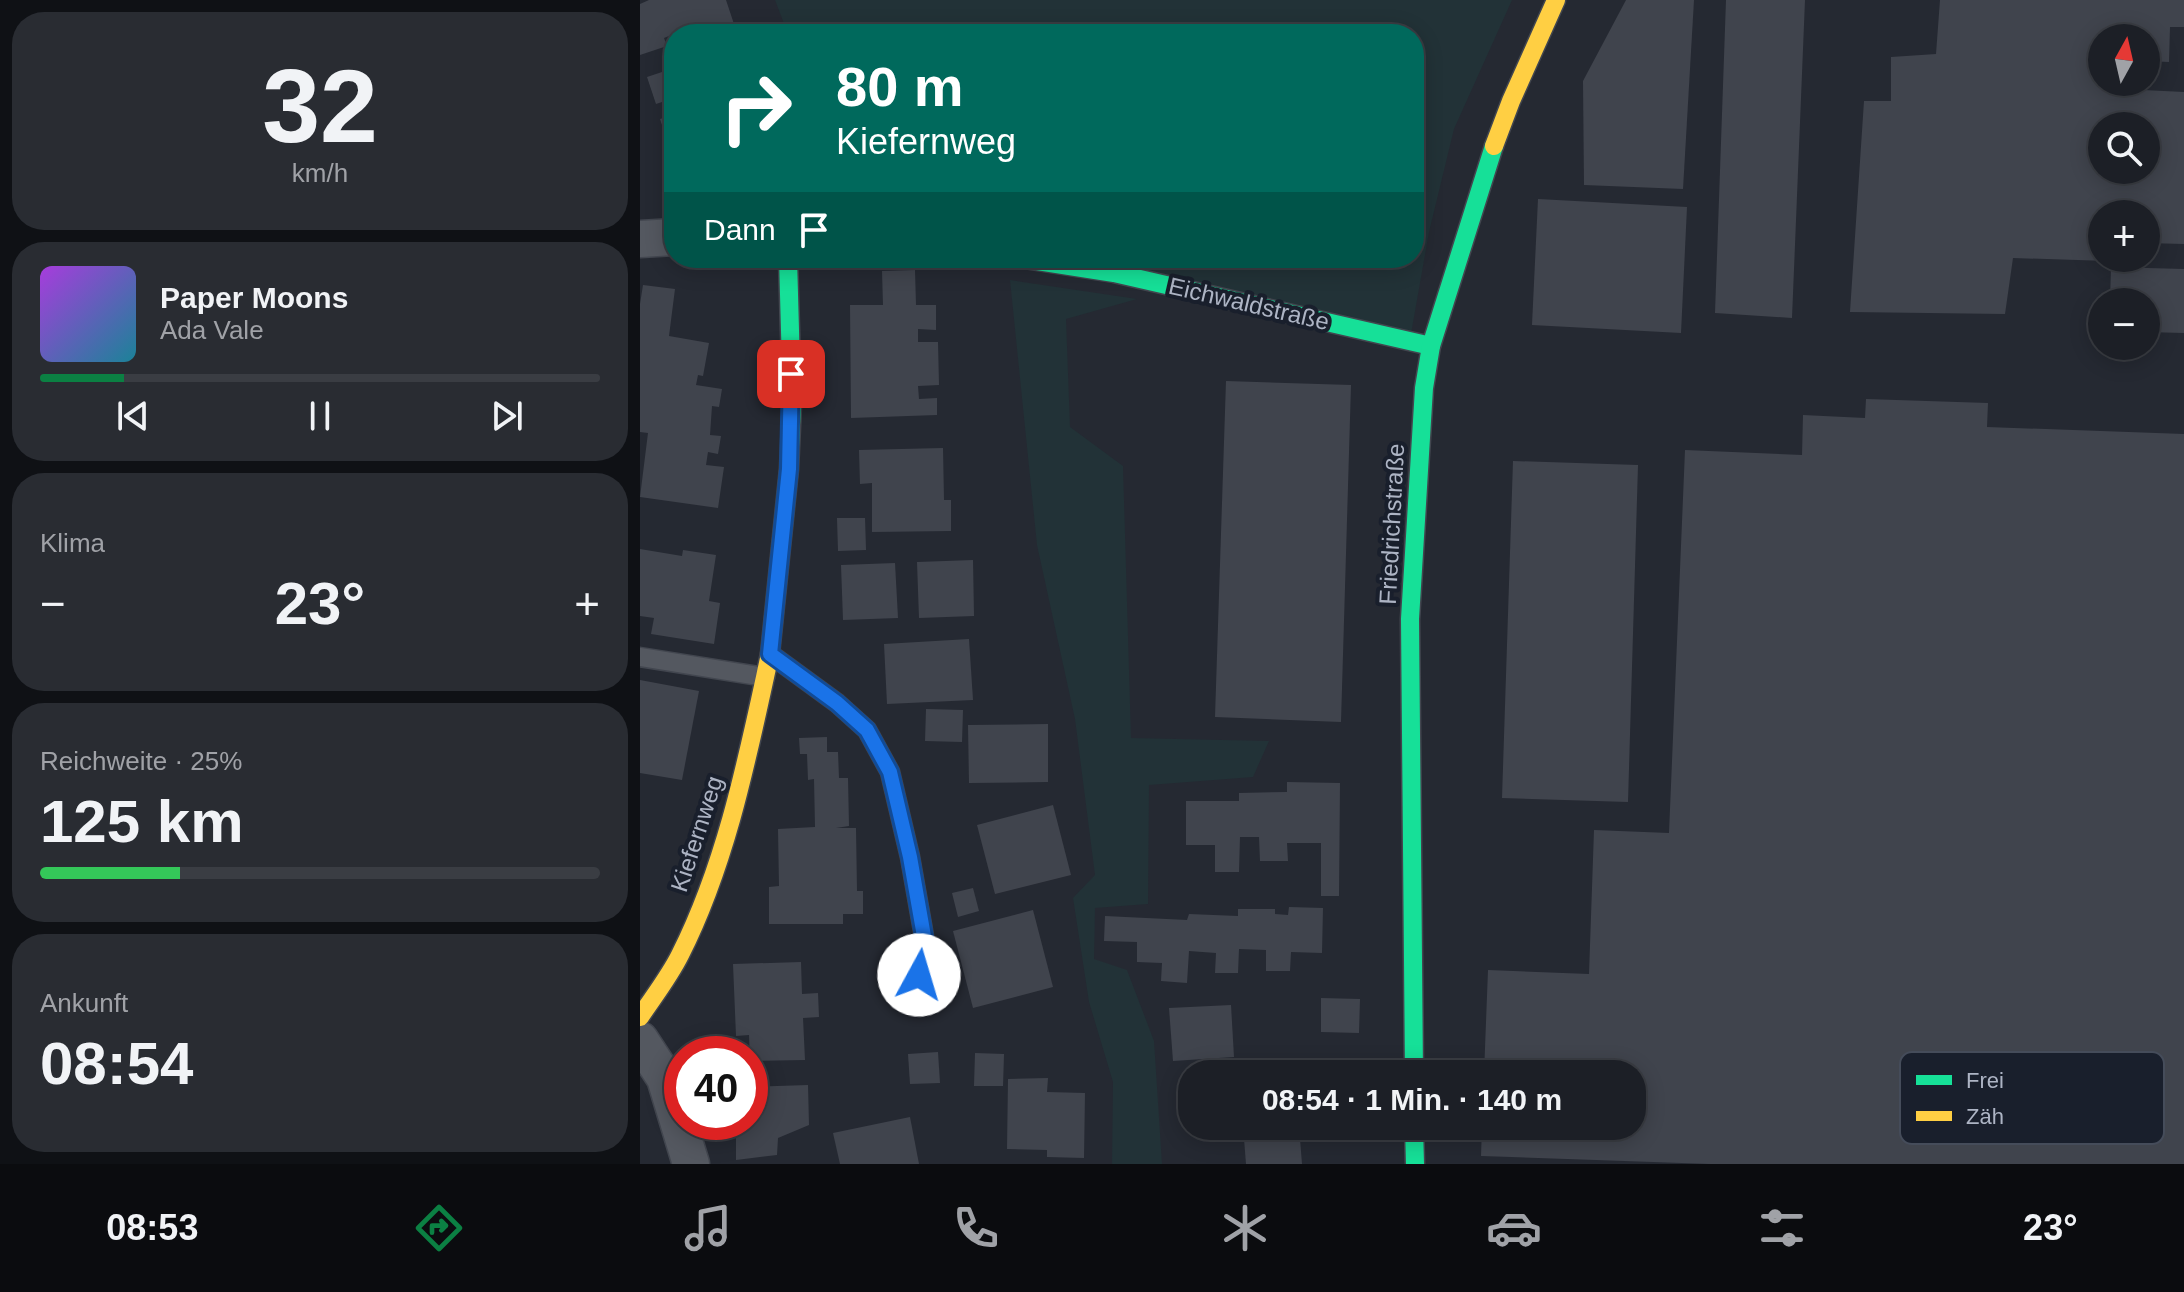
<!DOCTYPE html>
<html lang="de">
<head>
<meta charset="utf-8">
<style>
	:root { --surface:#1c1f26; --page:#292c32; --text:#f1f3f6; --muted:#a0a2a7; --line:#3a3d43; --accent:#0b8043 }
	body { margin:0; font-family:Arial,sans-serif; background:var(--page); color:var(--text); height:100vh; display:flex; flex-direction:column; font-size:30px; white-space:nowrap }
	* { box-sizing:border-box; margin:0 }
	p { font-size:26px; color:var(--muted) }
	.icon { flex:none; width:44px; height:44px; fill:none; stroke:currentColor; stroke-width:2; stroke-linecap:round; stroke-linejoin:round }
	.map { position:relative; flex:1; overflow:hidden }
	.side { display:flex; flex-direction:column; gap:12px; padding:12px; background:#0f1115; width:640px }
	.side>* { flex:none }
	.guide { position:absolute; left:24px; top:24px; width:760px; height:244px; border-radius:32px; box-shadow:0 4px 20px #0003,0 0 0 2px var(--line); background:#00695c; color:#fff; overflow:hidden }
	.needle { width:52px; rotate:8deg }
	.fabs { position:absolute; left:1448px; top:24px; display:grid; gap:16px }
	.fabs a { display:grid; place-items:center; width:72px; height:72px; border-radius:50%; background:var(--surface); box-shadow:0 4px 20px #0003,0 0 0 2px var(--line); font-size:40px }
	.speed { position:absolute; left:24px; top:1036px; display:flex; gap:16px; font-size:40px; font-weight:700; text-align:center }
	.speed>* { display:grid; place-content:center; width:104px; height:104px; border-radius:50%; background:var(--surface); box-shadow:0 4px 20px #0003,0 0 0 2px var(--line); line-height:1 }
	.speed .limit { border:12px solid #d22; background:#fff; color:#111 }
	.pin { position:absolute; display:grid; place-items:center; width:68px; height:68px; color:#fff; margin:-34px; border-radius:16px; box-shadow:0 4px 12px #0006 }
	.me { position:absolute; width:88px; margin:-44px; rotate:6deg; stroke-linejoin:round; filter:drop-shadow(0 0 6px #0008) }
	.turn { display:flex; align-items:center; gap:28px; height:168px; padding:0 40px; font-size:36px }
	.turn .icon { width:104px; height:104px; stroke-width:2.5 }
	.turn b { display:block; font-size:56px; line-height:68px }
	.then { display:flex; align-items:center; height:76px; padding:0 40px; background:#0003; gap:16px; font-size:30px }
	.big { font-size:60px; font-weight:600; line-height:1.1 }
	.side .widget { flex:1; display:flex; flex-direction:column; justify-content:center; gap:12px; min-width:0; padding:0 28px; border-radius:32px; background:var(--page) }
	.side .dial { align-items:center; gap:0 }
	.dial b { font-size:104px; line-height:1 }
	.song { display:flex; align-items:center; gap:24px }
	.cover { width:96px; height:96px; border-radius:12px; background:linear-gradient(135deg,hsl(280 70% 55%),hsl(190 70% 35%)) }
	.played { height:8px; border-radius:4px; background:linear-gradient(90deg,var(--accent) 15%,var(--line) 15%) }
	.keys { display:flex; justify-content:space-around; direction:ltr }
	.heat { display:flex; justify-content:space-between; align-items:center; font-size:44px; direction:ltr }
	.charge { height:12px; border-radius:6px; background:linear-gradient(90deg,#34c759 25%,var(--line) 0) }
	.trip { position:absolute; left:538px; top:1060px; width:468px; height:80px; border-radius:32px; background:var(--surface); box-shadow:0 4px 20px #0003,0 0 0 2px var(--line); font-weight:600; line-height:80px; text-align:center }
	.tab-bar { display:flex; height:128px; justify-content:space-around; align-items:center; background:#0b0c0f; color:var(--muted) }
	.tab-bar .icon { width:56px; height:56px }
	.tab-bar .selected { color:var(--accent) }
	.tab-bar b { font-size:36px; color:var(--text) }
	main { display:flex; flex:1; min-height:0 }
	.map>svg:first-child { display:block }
	.green { fill:#223237 }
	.building { fill:#40444d; fill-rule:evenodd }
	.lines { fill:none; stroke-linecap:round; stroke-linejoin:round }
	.lane-casing { stroke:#42464f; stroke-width:21 }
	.street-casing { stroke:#42464f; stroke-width:39 }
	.fast-casing { stroke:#42464f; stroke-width:21 }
	.slow-casing { stroke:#42464f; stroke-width:21 }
	.lane { stroke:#545860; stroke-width:18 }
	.street { stroke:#545860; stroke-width:36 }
	.fast { stroke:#16e098; stroke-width:18 }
	.slow { stroke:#ffcf43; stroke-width:18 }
	.route-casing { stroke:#114b97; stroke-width:20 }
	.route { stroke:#1a73e8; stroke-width:14 }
	.labels { text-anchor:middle; stroke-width:8; stroke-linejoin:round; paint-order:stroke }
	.street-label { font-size:24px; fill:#adb4c4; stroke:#191f2c }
	.key { fill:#191f2c; stroke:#454c5a; stroke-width:2 }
	.key-label { font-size:22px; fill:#adb4c4 }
</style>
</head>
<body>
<main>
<section class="side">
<div class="widget dial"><b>32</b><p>km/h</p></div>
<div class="widget">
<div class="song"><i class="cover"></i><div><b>Paper Moons</b><p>Ada Vale</p></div></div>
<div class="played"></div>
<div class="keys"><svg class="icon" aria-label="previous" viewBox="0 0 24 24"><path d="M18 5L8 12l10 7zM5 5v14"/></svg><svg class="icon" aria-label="pause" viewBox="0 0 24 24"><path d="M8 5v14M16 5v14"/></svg><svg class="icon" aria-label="next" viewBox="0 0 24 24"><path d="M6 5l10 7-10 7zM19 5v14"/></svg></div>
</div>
<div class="widget"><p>Klima</p>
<div class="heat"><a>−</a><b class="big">23°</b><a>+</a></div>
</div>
<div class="widget"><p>Reichweite · 25%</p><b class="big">125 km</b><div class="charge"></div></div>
<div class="widget"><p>Ankunft</p><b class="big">08:54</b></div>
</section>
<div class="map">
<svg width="1544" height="1164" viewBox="0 0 1544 1164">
	<rect width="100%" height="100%" fill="#252932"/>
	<!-- green -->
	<g class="green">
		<path d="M 135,0 L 872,0 L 814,129 L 789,232 L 771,334 L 417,258 L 774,258 L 774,34 L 148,34 Z"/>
		<path d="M 370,280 L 497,299 L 426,319 L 430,427 L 483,466 L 491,738 L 629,741 L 613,777 L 509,785 L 508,904 L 455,908 L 454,959 L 487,970 L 514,1041 L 522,1164 L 472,1164 L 473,1082 L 449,1002 L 433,898 L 455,875 L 435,719 L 397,545 Z"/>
	</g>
	<!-- building -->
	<g class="building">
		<path d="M 9,0 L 86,0 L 94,24 L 71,32 L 68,23 L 34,34 L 24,38 L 27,46 L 0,55 L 0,4 Z"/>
		<path d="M 986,0 L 1054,0 L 1043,189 L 944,185 L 943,81 Z"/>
		<path d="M 1086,0 L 1165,0 L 1152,318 L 1075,313 Z"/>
		<path d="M 1300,0 L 1544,0 L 1544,27 L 1530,27 L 1529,62 L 1506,61 L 1506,38 L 1462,38 L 1462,82 L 1504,82 L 1503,90 L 1544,92 L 1544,244 L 1506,243 L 1506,214 L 1462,214 L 1462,258 L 1467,258 L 1467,261 L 1373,258 L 1365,314 L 1210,312 L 1224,101 L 1251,101 L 1251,57 L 1296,54 ZM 1462,126 L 1506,126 L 1506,170 L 1462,170 Z"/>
		<path d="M 34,68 L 34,141 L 28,143 L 20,119 L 27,117 L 22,102 L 16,104 L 7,77 Z"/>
		<path d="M 898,199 L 1047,207 L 1041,333 L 892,325 Z"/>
		<path d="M 1471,267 L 1544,269 L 1544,333 L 1506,332 L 1506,302 L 1470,302 Z"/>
		<path d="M 275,270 L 276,305 L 296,305 L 296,330 L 278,329 L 278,342 L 298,342 L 299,385 L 278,386 L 279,399 L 297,398 L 297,415 L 211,418 L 210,305 L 243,305 L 242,271 Z"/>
		<path d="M 3,285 L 35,289 L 29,336 L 69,343 L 63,376 L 58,375 L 56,385 L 82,389 L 79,407 L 72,406 L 70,435 L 81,436 L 78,454 L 68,452 L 66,465 L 84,467 L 78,508 L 0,497 L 8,433 L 0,432 L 0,304 Z"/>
		<path d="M 586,381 L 711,385 L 701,722 L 575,717 Z"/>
		<path d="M 1226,399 L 1348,403 L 1347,427 L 1544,434 L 1544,1164 L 1070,1164 L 841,1156 L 842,1126 L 992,1126 L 992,1074 L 844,1074 L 848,970 L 949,974 L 954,830 L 1029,833 L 1045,450 L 1162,455 L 1163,415 L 1225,418 Z"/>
		<path d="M 303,448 L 304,500 L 311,500 L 311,531 L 232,532 L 232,483 L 220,484 L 219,450 Z"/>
		<path d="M 873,461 L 998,465 L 988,802 L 862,798 Z"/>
		<path d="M 197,518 L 225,518 L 226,550 L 198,551 Z"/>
		<path d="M 0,549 L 42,556 L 43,550 L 76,555 L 69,601 L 80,603 L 74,644 L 11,634 L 14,618 L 0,616 Z"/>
		<path d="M 333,560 L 334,616 L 279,618 L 277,562 Z"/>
		<path d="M 255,563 L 258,618 L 203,620 L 201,565 Z"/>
		<path d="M 329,639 L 333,700 L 247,704 L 244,644 Z"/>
		<path d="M 0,680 L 59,691 L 42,780 L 0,773 Z"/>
		<path d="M 286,709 L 323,710 L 322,742 L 285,741 Z"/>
		<path d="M 408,724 L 408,782 L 329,783 L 328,725 Z"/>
		<path d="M 187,737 L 187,752 L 198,752 L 199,778 L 208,778 L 209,826 L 196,828 L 216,828 L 217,891 L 223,891 L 223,914 L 203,914 L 203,924 L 129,924 L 129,887 L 139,886 L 138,829 L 175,827 L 174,779 L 168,780 L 167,754 L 160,754 L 159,738 Z"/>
		<path d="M 647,782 L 700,783 L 699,896 L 681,896 L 681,843 L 647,843 L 648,861 L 620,861 L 619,837 L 600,837 L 599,872 L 575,872 L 575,845 L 546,845 L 546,801 L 599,801 L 599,793 L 647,792 Z"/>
		<path d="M 413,805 L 431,875 L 355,894 L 337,825 Z"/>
		<path d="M 333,888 L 339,911 L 318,917 L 312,893 Z"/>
		<path d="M 649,907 L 683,908 L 682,953 L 651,952 L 650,971 L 626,971 L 626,950 L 599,949 L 598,973 L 575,973 L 576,953 L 549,951 L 547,983 L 521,981 L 522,963 L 497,962 L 497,942 L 464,941 L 465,916 L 547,920 L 549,914 L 598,916 L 598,909 L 635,909 L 635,914 L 648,915 Z"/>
		<path d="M 393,910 L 413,987 L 333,1008 L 313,931 Z"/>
		<path d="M 161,962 L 162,994 L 178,993 L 179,1017 L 163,1018 L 165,1060 L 110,1061 L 109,1035 L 96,1036 L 93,964 Z"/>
		<path d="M 681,998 L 720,999 L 719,1033 L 681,1032 Z"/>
		<path d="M 591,1005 L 594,1057 L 533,1061 L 529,1008 Z"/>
		<path d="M 298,1052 L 300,1083 L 270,1084 L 268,1054 Z"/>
		<path d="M 335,1053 L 364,1054 L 363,1086 L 334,1086 Z"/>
		<path d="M 408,1078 L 407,1092 L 445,1093 L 444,1158 L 407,1157 L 407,1150 L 367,1149 L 368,1079 Z"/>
		<path d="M 168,1085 L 169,1125 L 138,1138 L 137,1155 L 96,1160 L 96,1122 L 110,1122 L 110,1087 Z"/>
		<path d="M 270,1117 L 279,1164 L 200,1164 L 193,1133 Z"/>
		<path d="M 603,1126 L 659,1126 L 662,1164 L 606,1164 Z"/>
	</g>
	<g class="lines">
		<!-- lane casing -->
		<g class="lane-casing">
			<path id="lane" d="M 0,657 L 125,677"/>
		</g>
		<!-- street casing -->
		<g class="street-casing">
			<g id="street">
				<path d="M 0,239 L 34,237"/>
				<path d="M 0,1040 L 25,1078 L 51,1164"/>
			</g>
		</g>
		<!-- fast casing -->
		<g class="fast-casing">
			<g id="fast">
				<path d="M 148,258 L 152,403 L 149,469 L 130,654 L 197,703 L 227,730 L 250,772 L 270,857 L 285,942 L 279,975 L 267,1004"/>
				<path d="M 378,258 L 474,273 L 791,346"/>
				<path d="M 774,1074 L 770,619 L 784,388 L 791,346 L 854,146"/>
				<path d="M 774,1126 L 775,1164"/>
			</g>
		</g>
		<!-- slow casing -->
		<g class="slow-casing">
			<g id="slow">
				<path d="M 854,146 L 871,101 L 916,0"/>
				<path d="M 0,1017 C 14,996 29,977 40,955 C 87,862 108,755 130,654"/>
			</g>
		</g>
		<!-- lane -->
		<use href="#lane" class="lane"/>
		<!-- street -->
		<use href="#street" class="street"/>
		<!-- fast -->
		<use href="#fast" class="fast"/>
		<!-- slow -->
		<use href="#slow" class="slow"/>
	</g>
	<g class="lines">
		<!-- route casing -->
		<g class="route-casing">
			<path id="route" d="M 151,374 L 149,469 L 130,654 L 197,703 L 227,730 L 250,772 L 270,857 L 285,942 L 279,975"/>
		</g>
		<!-- route -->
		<use href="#route" class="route"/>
	</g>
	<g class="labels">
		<!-- street labels -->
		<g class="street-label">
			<text transform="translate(609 304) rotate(13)" y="8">Eichwaldstraße</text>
			<text transform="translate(752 524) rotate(-87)" y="8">Friedrichstraße</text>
			<text transform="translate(57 834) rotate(-72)" y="8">Kiefernweg</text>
		</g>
	</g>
	<!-- legend -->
	<rect x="1260" y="1052" width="264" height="92" rx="12" class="key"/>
	<rect x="1276" y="1075" width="36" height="10" fill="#16e098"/>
	<rect x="1276" y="1111" width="36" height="10" fill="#ffcf43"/>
	<g class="key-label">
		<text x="1326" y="1088">Frei</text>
		<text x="1326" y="1124">Zäh</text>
	</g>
</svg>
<div class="fabs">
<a><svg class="needle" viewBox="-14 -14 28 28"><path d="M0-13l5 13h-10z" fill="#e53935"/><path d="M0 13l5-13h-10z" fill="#a0a2a7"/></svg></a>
<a><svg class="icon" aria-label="search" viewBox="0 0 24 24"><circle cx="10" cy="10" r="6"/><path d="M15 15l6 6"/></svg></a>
<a>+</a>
<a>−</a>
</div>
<div class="speed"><div class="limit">40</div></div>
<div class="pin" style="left:151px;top:374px;background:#d93025"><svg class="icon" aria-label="arrive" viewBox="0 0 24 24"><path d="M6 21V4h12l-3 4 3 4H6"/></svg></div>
<svg class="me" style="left:279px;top:975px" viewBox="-20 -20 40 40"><circle r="19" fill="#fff"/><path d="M0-13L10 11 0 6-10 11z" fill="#1a73e8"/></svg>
<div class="trip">08:54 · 1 Min. · 140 m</div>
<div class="guide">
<div class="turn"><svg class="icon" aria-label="right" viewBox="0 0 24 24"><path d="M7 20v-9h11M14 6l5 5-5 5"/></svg><div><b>80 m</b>Kiefernweg</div></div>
<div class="then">Dann<svg class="icon" aria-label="arrive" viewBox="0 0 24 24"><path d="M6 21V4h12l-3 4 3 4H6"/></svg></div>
</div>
</div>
</main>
<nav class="tab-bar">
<b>08:53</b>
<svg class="icon selected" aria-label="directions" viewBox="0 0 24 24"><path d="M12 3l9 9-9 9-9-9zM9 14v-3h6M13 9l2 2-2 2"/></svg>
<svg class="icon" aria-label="music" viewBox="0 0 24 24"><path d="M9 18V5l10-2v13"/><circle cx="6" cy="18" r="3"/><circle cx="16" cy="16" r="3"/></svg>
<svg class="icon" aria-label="phone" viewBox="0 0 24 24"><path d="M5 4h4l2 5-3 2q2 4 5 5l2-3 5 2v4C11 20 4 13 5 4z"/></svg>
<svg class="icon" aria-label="climate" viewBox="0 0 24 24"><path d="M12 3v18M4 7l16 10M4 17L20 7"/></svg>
<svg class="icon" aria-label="car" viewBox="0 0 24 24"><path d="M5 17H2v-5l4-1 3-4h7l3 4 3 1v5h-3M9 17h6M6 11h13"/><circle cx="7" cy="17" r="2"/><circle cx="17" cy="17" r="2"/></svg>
<svg class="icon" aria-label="filters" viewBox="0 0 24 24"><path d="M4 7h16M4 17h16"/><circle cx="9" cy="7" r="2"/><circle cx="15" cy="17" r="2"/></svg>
<b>23°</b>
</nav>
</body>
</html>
